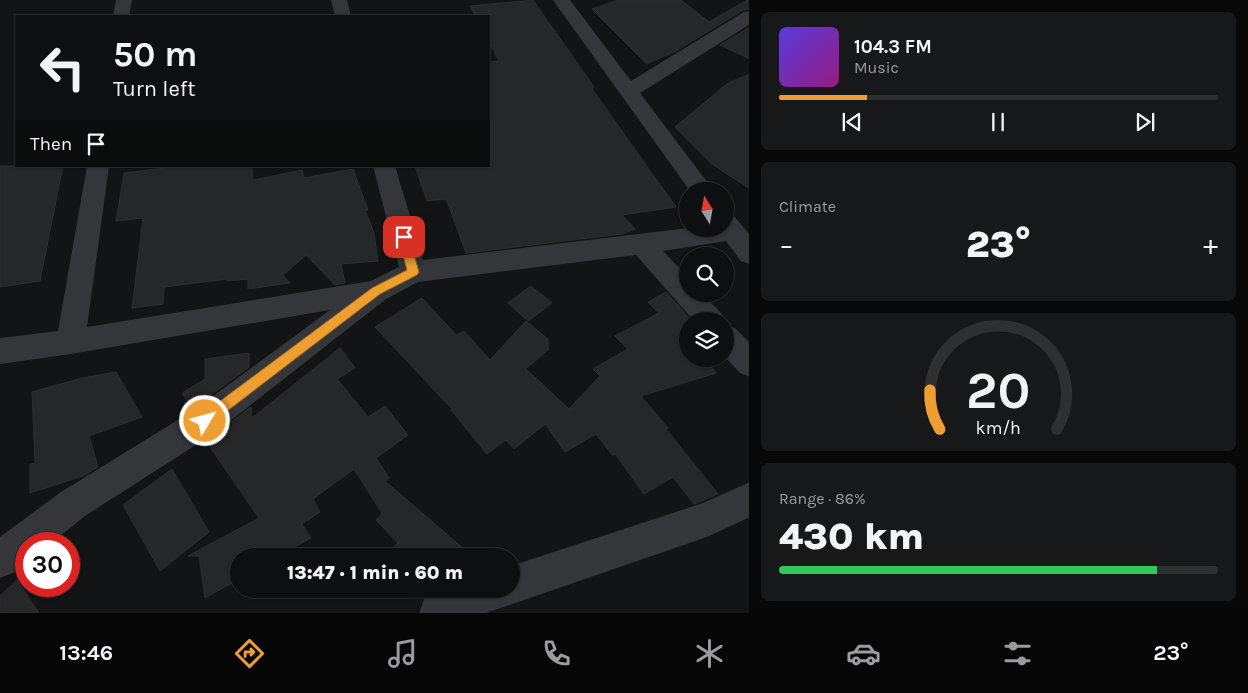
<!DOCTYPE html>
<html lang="en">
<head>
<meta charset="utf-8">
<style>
	:root { --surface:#0e0f10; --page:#171819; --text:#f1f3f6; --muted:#9b9c9f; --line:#2e2f30; --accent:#ef9e32 }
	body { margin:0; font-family:Karla,sans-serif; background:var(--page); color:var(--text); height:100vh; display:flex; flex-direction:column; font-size:19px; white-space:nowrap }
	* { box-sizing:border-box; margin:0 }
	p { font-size:16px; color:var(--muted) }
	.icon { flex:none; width:28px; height:28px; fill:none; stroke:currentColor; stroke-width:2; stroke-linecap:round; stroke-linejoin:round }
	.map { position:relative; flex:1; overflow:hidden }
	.drawer { display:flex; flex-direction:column; gap:12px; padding:12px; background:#080809; width:499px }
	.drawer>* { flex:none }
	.guide { position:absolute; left:15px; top:15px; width:475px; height:152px; border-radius:0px; box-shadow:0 1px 4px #0004,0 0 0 1px var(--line); background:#0e0f10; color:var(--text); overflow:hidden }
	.needle { width:32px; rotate:349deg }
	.fabs { position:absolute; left:679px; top:182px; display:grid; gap:10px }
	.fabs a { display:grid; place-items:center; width:55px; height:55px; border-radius:50%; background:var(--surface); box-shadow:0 1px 4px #0004,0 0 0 1px var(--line); font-size:25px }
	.speed { position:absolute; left:15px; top:532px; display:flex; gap:10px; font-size:25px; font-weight:700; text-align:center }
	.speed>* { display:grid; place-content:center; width:65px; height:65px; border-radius:50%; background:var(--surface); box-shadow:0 1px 4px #0004,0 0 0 1px var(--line); line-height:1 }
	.speed .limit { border:8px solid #d22; background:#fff; color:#111 }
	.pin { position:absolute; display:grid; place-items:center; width:42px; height:42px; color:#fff; margin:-21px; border-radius:10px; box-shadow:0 2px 8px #0006 }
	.me { position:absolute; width:55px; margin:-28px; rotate:53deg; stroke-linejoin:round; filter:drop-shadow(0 0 4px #0008) }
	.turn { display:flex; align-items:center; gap:18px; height:105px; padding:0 15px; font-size:22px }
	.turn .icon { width:65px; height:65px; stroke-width:2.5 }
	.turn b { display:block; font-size:35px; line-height:42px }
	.then { display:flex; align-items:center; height:48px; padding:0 15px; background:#0003; gap:10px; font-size:19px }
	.big { font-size:38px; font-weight:800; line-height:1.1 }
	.drawer .card { flex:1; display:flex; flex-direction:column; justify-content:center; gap:8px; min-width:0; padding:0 18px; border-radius:8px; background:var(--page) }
	.drawer .dial { align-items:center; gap:0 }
	.dial svg { height:130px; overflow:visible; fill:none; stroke:var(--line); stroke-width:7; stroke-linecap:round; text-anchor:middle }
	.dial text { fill:var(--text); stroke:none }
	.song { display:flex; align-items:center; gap:15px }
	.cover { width:60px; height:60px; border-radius:8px; background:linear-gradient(135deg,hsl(250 70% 55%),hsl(310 70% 35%)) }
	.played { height:5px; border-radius:2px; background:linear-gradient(90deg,var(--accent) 20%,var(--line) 20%) }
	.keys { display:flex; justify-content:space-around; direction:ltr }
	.heat { display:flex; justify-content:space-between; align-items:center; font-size:28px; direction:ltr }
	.charge { height:8px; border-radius:4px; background:linear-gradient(90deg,#34c759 86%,var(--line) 0) }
	.trip { position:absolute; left:230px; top:548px; width:290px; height:50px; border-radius:25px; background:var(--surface); box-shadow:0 1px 4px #0004,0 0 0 1px var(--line); font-weight:800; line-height:50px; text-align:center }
	.tabs { display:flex; height:80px; justify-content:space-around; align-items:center; background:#060606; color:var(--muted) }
	.tabs .icon { width:35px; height:35px }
	.tabs .selected { color:var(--accent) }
	.tabs b { font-size:22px; color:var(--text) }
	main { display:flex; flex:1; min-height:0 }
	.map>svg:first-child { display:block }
	.building { fill:#262729; stroke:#2d2e31 }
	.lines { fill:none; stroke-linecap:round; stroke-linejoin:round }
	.minor { fill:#35363a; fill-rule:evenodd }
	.route { fill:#ef9e32; stroke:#9b6720 }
</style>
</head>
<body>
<main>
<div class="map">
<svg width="750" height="613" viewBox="0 0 750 613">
	<rect width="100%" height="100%" fill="#131415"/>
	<!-- building -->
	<g class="building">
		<path d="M 533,0 L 594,87 L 592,89 L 676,207 L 622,215 L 635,229 L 622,234 L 466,253 L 447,201 L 445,199 L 427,201 L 415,166 L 489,166 L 489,62 L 499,61 L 489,41 L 489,16 L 475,16 L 470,6 Z"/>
		<path d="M 619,0 L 681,0 L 709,22 L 747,0 L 750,0 L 750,9 L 743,10 L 676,51 L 647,64 L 592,9 Z"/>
		<path d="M 750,27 L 750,59 L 720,45 Z"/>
		<path d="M 750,74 L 750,189 L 712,164 L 675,127 L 728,83 Z"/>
		<path d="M 0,166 L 63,166 L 40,281 L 0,287 Z"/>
		<path d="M 180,166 L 252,166 L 253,180 L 302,170 L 304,178 L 353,169 L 368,210 L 365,210 L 374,233 L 378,261 L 341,264 L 345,283 L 335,285 L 306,255 L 283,275 L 290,283 L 248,289 L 248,279 L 227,281 L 227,279 L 164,287 L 163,304 L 132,308 L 143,218 L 116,221 L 124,173 Z"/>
		<path d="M 531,286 L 552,303 L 528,321 L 508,303 Z"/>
		<path d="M 666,292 L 692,321 L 688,321 L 688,327 L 683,330 L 688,336 L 688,359 L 705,359 L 716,373 L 641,396 L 668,428 L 666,429 L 718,494 L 694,504 L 673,477 L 644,494 L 615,454 L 613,456 L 596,434 L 565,452 L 545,424 L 514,449 L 506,440 L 487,454 L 451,410 L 452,409 L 375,327 L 422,298 L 456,335 L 464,331 L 490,360 L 526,321 L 548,339 L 548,350 L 526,369 L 569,409 L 600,376 L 593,369 L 628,349 L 615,336 L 659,313 L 648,302 Z"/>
		<path d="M 340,348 L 355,368 L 337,379 L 368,417 L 385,406 L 408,435 L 376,458 L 389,478 L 385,481 L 472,556 L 395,556 L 392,548 L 398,543 L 376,520 L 382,513 L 354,469 L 313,499 L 320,512 L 302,524 L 311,538 L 278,556 L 239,556 L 239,579 L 205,598 L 199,556 L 188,556 L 259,518 L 210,447 L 213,444 L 211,441 L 233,425 L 231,422 L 251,407 L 252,418 Z"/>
		<path d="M 249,353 L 249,367 L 192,409 L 182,393 L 205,379 L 205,359 Z"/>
		<path d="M 116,372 L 142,417 L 89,436 L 98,467 L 83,476 L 30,493 L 30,464 L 35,463 L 32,392 L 82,378 Z"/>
		<path d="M 172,469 L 209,532 L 160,571 L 123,505 Z"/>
		<path d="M 17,580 L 39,613 L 0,613 L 0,596 Z"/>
		<path d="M 406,589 L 435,589 L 409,599 Z"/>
	</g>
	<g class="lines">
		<!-- minor -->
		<g class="minor">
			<path d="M 116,0 L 132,0 L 129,16 L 113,16 Z"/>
			<path d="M 331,0 L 347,0 L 351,16 L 335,16 Z"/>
			<path d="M 553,0 L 570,0 L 631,81 L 744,12 L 750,11 L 750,24 L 640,93 L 714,191 L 690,191 Z"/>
			<path d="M 87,166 L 109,166 L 87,327 L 371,281 L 399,267 L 373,166 L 395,166 L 423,260 L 688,228 L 725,229 L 725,213 L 734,216 L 750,235 L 750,264 L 741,261 L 726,241 L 663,251 L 688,277 L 688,294 L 703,294 L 721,313 L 725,321 L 694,321 L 636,255 L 418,282 L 386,299 L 216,432 L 85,516 L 50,544 L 26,544 L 26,562 L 13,573 L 0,578 L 0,537 L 61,492 L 194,410 L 330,310 L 71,354 L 0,364 L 0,338 L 58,331 Z"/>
			<path d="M 725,325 L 735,328 L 750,343 L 750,377 L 740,373 L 725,357 Z"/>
			<path d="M 750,482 L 750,517 L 707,537 L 486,613 L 419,613 L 424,599 L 448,589 L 511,589 L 511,566 L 703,503 Z"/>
		</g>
	</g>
	<!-- route -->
	<path class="route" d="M 404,233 L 409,237 L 419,272 L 417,275 L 380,294 L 209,425 L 205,427 L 200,425 L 198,421 L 200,416 L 372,288 L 407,270 L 398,237 Z"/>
</svg>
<div class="fabs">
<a><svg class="needle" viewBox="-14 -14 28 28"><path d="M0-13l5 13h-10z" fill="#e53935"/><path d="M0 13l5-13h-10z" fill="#9b9c9f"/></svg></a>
<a><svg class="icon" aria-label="search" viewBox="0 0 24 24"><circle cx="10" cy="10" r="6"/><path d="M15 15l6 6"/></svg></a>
<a><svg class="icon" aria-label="layers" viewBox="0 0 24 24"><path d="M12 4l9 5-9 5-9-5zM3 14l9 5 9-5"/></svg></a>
</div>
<div class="speed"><div class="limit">30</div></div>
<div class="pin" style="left:404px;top:237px;background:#d93025"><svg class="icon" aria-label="arrive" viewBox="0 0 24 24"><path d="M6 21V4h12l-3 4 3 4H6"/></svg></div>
<svg class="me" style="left:205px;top:421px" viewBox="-20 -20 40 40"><circle r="17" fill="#ef9e32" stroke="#fff" stroke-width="3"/><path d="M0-11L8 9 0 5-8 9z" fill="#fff"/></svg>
<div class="trip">13:47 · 1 min · 60 m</div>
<div class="guide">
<div class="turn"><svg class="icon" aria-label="left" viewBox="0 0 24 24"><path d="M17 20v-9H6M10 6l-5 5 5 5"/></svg><div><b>50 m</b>Turn left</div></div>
<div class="then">Then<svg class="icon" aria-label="arrive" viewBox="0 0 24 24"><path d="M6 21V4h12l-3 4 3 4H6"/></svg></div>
</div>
</div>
<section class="drawer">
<div class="card">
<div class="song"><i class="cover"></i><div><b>104.3 FM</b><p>Music</p></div></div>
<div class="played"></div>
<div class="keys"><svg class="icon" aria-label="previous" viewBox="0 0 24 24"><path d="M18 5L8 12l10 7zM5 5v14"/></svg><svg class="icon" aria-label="pause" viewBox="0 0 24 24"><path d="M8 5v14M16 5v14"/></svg><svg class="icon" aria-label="next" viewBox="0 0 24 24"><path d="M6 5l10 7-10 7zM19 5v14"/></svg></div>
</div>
<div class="card"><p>Climate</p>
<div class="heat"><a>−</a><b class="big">23°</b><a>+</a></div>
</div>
<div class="card dial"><svg viewBox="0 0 100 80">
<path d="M14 69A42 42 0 1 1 86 69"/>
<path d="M14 69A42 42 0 0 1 8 45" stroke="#ef9e32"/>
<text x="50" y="56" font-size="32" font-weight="700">20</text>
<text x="50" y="72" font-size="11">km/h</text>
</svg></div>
<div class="card"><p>Range · 86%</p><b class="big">430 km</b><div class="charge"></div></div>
</section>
</main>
<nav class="tabs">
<b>13:46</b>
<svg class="icon selected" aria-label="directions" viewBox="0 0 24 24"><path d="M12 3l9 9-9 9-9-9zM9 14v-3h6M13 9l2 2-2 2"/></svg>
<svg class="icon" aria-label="music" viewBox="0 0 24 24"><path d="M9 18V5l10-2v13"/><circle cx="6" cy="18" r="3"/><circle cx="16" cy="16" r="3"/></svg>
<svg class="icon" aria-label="phone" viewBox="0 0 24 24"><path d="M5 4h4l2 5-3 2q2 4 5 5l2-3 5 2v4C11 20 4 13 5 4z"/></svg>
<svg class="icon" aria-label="climate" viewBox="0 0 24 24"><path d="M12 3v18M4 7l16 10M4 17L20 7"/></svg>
<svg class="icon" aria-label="car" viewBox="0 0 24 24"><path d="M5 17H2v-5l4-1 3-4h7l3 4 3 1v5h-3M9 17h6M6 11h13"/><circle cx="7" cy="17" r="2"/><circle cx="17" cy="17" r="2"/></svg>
<svg class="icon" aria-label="filters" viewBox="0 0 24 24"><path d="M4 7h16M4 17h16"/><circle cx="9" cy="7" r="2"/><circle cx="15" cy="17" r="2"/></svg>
<b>23°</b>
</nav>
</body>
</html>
